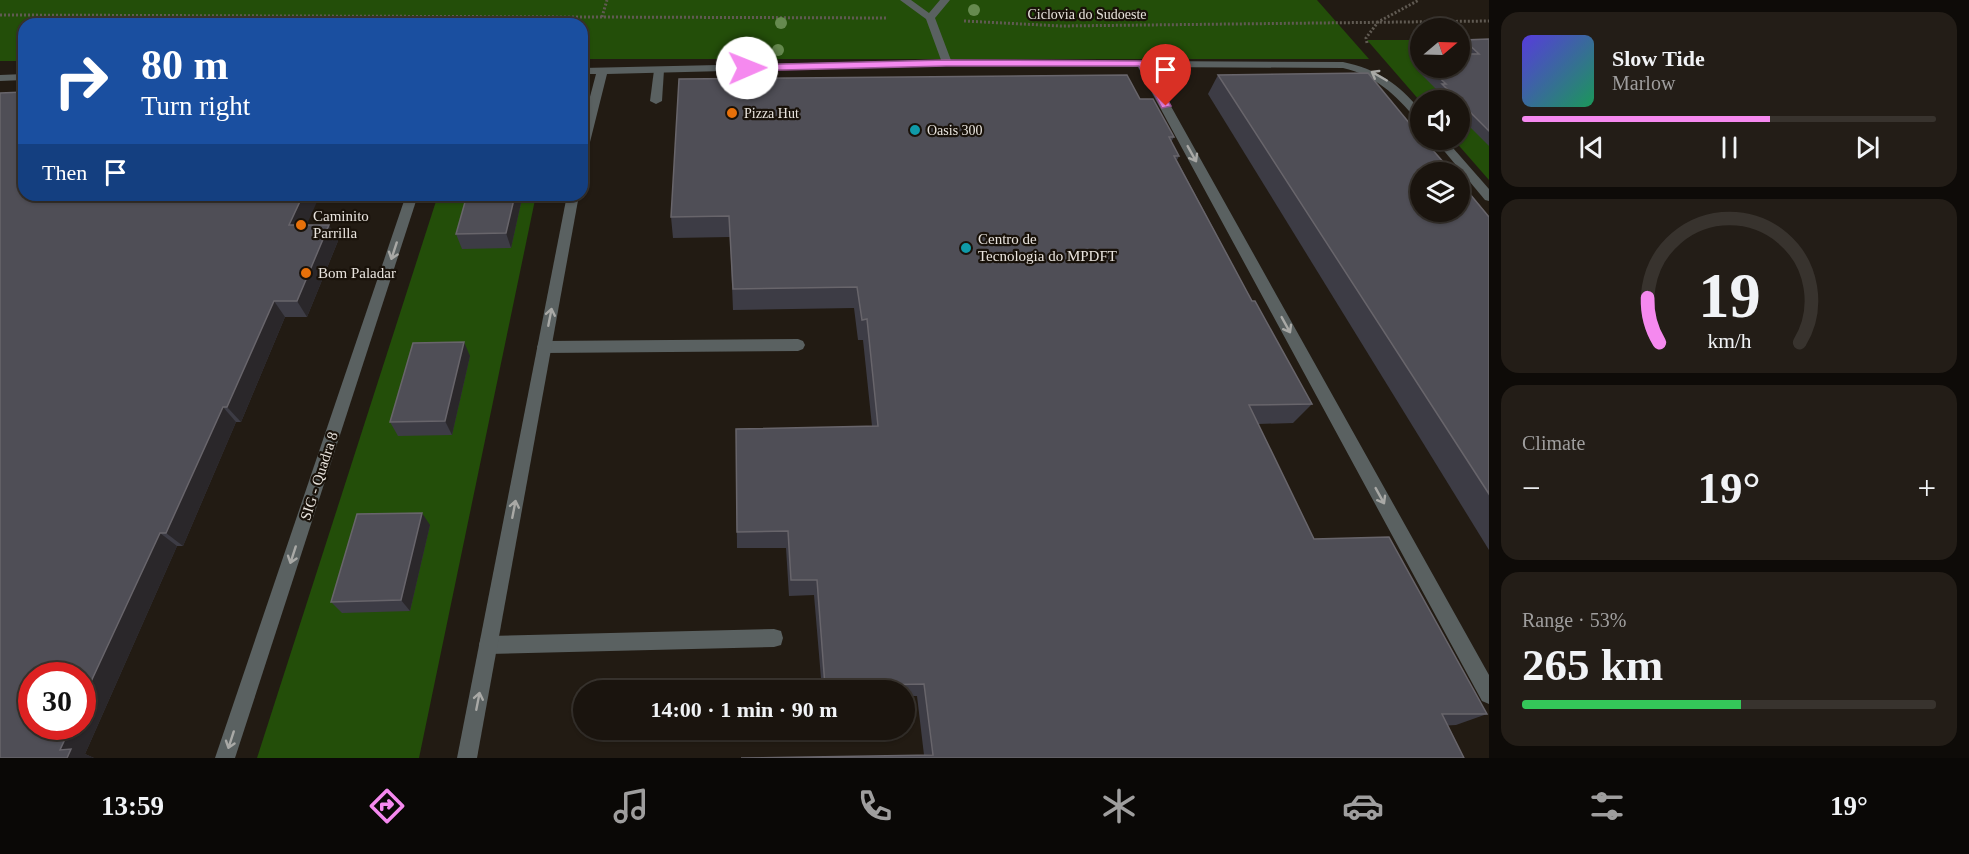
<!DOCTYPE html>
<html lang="en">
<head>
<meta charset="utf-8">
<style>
	:root { --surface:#1a140e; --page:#231d17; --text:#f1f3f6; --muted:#9f9e9e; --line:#38332e; --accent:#f589ef }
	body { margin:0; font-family:"Times New Roman",serif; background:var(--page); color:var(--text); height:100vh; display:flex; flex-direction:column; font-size:22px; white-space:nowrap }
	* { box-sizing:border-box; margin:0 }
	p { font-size:20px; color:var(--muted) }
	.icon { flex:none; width:33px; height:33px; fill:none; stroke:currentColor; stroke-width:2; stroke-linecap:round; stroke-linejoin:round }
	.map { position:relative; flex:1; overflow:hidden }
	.panel { display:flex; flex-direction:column; gap:12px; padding:12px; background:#0e0b08; width:480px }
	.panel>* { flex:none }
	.hud { position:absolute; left:18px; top:18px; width:570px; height:183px; border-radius:18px; box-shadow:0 2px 4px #0004,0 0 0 2px var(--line); background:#1a4fa0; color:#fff; overflow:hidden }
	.needle { width:39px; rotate:71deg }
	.tools { position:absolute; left:1410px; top:18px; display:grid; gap:12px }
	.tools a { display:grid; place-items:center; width:60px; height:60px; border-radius:50%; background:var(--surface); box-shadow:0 2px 4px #0004,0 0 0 2px var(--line); font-size:30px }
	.speed { position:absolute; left:18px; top:662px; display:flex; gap:12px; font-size:30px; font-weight:700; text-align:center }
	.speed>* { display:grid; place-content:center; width:78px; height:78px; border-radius:50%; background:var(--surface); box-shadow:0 2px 4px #0004,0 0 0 2px var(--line); line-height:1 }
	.speed .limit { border:9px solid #d22; background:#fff; color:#111 }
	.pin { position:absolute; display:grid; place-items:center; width:51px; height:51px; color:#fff; margin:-62px -26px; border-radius:50% 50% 50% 0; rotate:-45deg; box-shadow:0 0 6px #0007 }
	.pin .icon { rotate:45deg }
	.me { position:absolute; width:66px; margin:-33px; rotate:89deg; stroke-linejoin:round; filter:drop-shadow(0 0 4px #0008) }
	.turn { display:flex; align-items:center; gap:21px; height:126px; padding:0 24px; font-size:27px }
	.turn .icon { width:78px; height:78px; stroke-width:2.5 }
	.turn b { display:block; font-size:42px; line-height:51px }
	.then { display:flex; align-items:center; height:57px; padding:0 24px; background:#0003; gap:12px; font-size:22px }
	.big { font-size:45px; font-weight:700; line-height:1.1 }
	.panel .card { flex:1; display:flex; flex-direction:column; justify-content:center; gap:9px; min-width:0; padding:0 21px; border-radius:18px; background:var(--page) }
	.panel .dial { align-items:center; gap:0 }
	.dial svg { height:156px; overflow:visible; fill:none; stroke:var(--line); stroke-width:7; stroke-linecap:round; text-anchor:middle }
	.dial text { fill:var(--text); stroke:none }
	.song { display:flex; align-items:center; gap:18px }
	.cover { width:72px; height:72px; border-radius:9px; background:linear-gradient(135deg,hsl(250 70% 55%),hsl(150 70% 35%)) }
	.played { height:6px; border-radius:3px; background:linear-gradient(90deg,var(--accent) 60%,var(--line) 60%) }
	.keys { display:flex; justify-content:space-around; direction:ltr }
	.heat { display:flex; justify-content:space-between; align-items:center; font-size:33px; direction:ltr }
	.charge { height:9px; border-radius:4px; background:linear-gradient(90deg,#34c759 53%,var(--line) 0) }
	.trip { position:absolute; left:573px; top:680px; width:342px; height:60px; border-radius:30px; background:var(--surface); box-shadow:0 2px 4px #0004,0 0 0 2px var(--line); font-weight:700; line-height:60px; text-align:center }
	.tabs { display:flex; height:96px; justify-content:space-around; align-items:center; background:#0a0806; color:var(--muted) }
	.tabs .icon { width:42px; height:42px }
	.tabs .selected { color:var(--accent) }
	.tabs b { font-size:27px; color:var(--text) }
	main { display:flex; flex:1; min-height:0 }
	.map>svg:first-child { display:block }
	.green { fill:#234e09 }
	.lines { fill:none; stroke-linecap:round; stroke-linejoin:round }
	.path { stroke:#605a52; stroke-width:3; stroke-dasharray:2 2; stroke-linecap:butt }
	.lane { fill:#5a6161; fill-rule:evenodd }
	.street { fill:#5a6161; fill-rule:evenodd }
	.tree { fill:#668a4f }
	.wall { fill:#3d3c45 }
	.shaded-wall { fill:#2a272a }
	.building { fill:#4f4e56; stroke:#68656b; stroke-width:1.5 }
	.oneway { stroke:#a9a9a6 }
	.route { fill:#f589ef; stroke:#9f599b; stroke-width:1.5 }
	.food-dot { fill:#e8710a; stroke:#19120a; stroke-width:2 }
	.culture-dot { fill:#0f9aa8; stroke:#19120a; stroke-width:2 }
	.labels { text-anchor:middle; stroke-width:4.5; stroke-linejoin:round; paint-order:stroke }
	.far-street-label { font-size:14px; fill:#e9e4de; stroke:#19120a }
	.far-poi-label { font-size:14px; fill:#e9e4de; stroke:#19120a; text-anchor:start }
	.poi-label { font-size:15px; fill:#e9e4de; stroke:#19120a; text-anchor:start }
	.street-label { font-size:15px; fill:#e9e4de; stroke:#19120a }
</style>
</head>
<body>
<main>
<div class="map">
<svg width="1489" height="758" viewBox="0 0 1489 758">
	<rect width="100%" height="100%" fill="#221b13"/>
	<!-- green -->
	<g class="green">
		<path d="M 0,0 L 1317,0 L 1369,59 L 582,59 L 582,24 L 24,24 L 24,61 L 0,61 Z"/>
		<path d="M 1489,39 L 1489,180 L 1454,140 L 1460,140 L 1460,100 L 1420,101 L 1367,40 L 1420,40 L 1420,68 L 1460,68 L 1460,40 Z"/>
		<path d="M 438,195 L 536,195 L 419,758 L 257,758 Z"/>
	</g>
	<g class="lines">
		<!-- path -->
		<g class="path">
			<path d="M 0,15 L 887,18"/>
			<path d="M 602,17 L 607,0"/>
			<path d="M 964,21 L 1061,26 L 1489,21"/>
			<path d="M 1367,43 L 1366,38 L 1378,22 L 1419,0"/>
		</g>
		<!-- lane -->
		<g class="lane">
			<path d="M 947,60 L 1343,62 C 1377,69 1399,84 1420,110 L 1420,120 L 1416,119 C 1396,95 1375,75 1343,68 L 1149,67 L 1489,675 L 1489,704 L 1482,701 L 1138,67 L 943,65 L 942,63 Z"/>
			<path d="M 659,67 L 664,70 L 662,101 L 656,104 L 650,101 L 654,70 Z"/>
			<path d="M 1435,140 L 1446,140 L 1489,189 L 1489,201 L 1485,200 Z"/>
			<path d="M 798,339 L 803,341 L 805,345 L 803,349 L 798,351 L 544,353 L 539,351 L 537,347 L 539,343 L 544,341 Z"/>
			<path d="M 774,629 L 781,631 L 783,638 L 781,645 L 774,647 L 488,654 L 481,652 L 479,645 L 481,638 L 488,636 Z"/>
		</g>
		<!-- street -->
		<g class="street">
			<path d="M 900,0 L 911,0 L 929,13 L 940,0 L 950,0 L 935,18 L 952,63 L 951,65 L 607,74 L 588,150 L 582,154 L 582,127 L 596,74 L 582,74 L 582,68 L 941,60 L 926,19 Z"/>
			<path d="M 24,74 L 24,80 L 0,81 L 0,75 Z"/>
			<path d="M 406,195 L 418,195 L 235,758 L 215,758 Z"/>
			<path d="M 567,195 L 579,195 L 477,758 L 457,758 Z"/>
		</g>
	</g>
	<!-- trees -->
	<g class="tree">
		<circle cx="974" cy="10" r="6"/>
		<circle cx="781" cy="23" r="6"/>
		<circle cx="778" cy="50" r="6"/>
	</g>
	<!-- wall -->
	<g class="wall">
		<path d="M 1489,39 L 1489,146 L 1460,117 L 1460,100 L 1444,100 L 1436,93 L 1437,90 L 1418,71 L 1421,68 L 1460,68 L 1465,54 L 1460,49 L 1460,45 L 1464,40 Z"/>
		<path d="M 1218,75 L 1489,217 L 1489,550 L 1208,94 Z"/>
		<path d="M 1140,99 L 1174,137 L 1171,142 L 1179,156 L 1177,160 L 1252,301 L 1312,404 L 1293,423 L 1258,424 L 1314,539 L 1487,714 L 1456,725 L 924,755 L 917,696 L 904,696 L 904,690 L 822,690 L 814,595 L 789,596 L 786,548 L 737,548 L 736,429 L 872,426 L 863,340 L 858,340 L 854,308 L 733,310 L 730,237 L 673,238 L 671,217 Z"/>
		<path d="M 467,195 L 518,195 L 521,203 L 511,248 L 462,249 L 456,234 Z"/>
		<path d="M 307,225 L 338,241 L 307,317 L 285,317 L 241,422 L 236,422 L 183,546 L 177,546 L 85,754 L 94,758 L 0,758 Z"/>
		<path d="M 470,356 L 452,435 L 398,436 L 390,422 Z"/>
		<path d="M 430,525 L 410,611 L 342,613 L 331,602 Z"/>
	</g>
	<!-- shaded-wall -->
	<g class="shaded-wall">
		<path d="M 303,195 L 320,195 L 299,242 L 289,225 Z"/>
		<path d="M 515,195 L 518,195 L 521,203 L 511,248 L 506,233 Z"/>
		<path d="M 329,225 L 338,241 L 307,317 L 297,301 Z"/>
		<path d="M 274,301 L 285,317 L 241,422 L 227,407 Z"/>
		<path d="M 464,342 L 470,356 L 452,435 L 445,421 Z"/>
		<path d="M 223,407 L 236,422 L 183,546 L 166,533 Z"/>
		<path d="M 422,513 L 430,525 L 410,611 L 401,600 Z"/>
		<path d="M 160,533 L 177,546 L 85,754 L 94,758 L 67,758 L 60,750 L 71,726 L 82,726 L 82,701 Z"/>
	</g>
	<!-- building -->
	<g class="building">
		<path d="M 1489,39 L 1489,131 L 1460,102 L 1460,100 L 1458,100 L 1442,84 L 1446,84 L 1429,68 L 1460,68 L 1460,54 L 1479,54 L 1464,40 Z"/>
		<path d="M 1368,73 L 1420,136 L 1420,140 L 1424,140 L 1452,172 L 1420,172 L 1420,212 L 1460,212 L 1460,182 L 1489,217 L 1489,494 L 1218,75 Z"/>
		<path d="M 1127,75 L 1140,99 L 1153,99 L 1174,137 L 1169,137 L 1179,156 L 1174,156 L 1252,301 L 1255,301 L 1312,404 L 1249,405 L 1314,539 L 1389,537 L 1487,714 L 1442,714 L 1464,758 L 741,758 L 933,755 L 924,684 L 825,686 L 817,580 L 791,580 L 788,531 L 737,532 L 736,429 L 878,426 L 867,319 L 862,320 L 857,287 L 733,289 L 729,216 L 671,217 L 679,79 Z"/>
		<path d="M 24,92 L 24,195 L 303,195 L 289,225 L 329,225 L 297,301 L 274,301 L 227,407 L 223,407 L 166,533 L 160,533 L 82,701 L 82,675 L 32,675 L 32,726 L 71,726 L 60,750 L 71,749 L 67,758 L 0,758 L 0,93 Z"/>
		<path d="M 467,195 L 515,195 L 506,233 L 456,234 Z"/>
		<path d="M 464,342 L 445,421 L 390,422 L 413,343 Z"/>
		<path d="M 422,513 L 401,600 L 331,602 L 357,514 Z"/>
	</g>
	<!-- one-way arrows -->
	<defs><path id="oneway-shaft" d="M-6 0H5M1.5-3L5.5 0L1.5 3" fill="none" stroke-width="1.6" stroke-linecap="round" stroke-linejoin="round" transform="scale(1.5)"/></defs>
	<g class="oneway">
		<use href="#oneway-shaft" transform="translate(1379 76) rotate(-150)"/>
		<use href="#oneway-shaft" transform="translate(1192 154) rotate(61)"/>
		<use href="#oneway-shaft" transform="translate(394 251) rotate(108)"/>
		<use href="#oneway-shaft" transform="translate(550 317) rotate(-79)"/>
		<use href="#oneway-shaft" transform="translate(1286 325) rotate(61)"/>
		<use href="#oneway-shaft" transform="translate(1380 496) rotate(61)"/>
		<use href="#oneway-shaft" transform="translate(514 509) rotate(-79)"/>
		<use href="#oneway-shaft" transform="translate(293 555) rotate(108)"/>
		<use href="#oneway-shaft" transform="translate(478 701) rotate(-79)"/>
		<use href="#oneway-shaft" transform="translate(231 740) rotate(108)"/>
	</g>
	<!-- route -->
	<path class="route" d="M 946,60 L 1142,61 L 1147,64 L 1171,106 L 1162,108 L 1139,66 L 946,66 L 747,71 L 742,68 L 747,65 Z"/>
	<!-- markers -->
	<g class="food-dot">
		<circle cx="732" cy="113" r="6"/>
		<circle cx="301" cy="225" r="6"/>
		<circle cx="306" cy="273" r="6"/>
	</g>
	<g class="culture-dot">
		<circle cx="915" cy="130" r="6"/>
		<circle cx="966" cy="248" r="6"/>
	</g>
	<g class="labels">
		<!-- far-street labels -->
		<g class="far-street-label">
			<text x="1087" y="19">Ciclovia do Sudoeste</text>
		</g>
		<!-- far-poi labels -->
		<g class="far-poi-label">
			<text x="744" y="118">Pizza Hut</text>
			<text x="927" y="135">Oasis 300</text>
		</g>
		<!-- poi labels -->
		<g class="poi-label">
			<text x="313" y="221">Caminito<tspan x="313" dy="17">Parrilla</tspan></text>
			<text x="978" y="244">Centro de<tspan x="978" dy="17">Tecnologia do MPDFT</tspan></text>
			<text x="318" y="278">Bom Paladar</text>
		</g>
		<!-- street labels -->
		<g class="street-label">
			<text transform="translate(319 476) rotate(-72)" y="5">SIG - Quadra 8</text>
		</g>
	</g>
</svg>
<div class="tools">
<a><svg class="needle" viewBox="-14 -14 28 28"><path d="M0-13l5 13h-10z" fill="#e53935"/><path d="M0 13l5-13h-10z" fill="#9f9e9e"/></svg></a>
<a><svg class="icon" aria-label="sound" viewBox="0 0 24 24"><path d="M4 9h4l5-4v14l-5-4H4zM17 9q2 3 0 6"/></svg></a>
<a><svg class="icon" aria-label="layers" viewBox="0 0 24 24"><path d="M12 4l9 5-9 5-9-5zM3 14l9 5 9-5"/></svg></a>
</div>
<div class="speed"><div class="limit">30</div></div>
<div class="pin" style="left:1166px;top:106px;background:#d93025"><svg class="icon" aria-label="arrive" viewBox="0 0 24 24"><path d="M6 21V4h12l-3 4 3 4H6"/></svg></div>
<svg class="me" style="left:747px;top:68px" viewBox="-20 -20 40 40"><circle r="19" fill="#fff"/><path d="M0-13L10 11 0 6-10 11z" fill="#f589ef"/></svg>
<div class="trip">14:00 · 1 min · 90 m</div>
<div class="hud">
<div class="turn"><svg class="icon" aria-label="right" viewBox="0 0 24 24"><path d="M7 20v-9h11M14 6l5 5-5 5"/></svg><div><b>80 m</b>Turn right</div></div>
<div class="then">Then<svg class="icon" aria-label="arrive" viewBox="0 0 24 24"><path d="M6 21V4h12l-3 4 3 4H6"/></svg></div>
</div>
</div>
<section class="panel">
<div class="card">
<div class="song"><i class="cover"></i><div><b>Slow Tide</b><p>Marlow</p></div></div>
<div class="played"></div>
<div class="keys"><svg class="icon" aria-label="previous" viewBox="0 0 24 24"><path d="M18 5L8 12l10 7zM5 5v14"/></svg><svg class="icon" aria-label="pause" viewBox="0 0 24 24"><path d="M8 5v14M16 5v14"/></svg><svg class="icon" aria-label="next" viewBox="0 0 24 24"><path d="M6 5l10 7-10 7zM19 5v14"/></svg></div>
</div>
<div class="card dial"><svg viewBox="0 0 100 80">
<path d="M14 69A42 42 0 1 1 86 69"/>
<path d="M14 69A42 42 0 0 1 8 46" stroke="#f589ef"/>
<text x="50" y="56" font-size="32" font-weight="700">19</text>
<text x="50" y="72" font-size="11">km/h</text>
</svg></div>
<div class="card"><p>Climate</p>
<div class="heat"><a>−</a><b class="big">19°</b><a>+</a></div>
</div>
<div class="card"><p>Range · 53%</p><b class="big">265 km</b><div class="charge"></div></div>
</section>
</main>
<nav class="tabs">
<b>13:59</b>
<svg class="icon selected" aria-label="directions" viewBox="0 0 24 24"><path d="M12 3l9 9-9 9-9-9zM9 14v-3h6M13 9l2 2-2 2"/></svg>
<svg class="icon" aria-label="music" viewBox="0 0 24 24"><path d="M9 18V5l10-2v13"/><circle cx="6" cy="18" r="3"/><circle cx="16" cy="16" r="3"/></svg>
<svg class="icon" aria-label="phone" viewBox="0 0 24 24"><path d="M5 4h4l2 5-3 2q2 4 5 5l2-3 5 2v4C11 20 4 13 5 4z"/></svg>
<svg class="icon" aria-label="climate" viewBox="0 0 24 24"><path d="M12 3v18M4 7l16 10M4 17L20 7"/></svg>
<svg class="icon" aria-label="car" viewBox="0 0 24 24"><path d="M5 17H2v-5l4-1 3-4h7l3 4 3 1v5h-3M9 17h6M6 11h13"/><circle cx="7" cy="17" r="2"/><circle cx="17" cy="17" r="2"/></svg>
<svg class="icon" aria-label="filters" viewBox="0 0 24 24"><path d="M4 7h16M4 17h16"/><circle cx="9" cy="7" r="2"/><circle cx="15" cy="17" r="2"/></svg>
<b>19°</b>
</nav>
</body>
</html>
